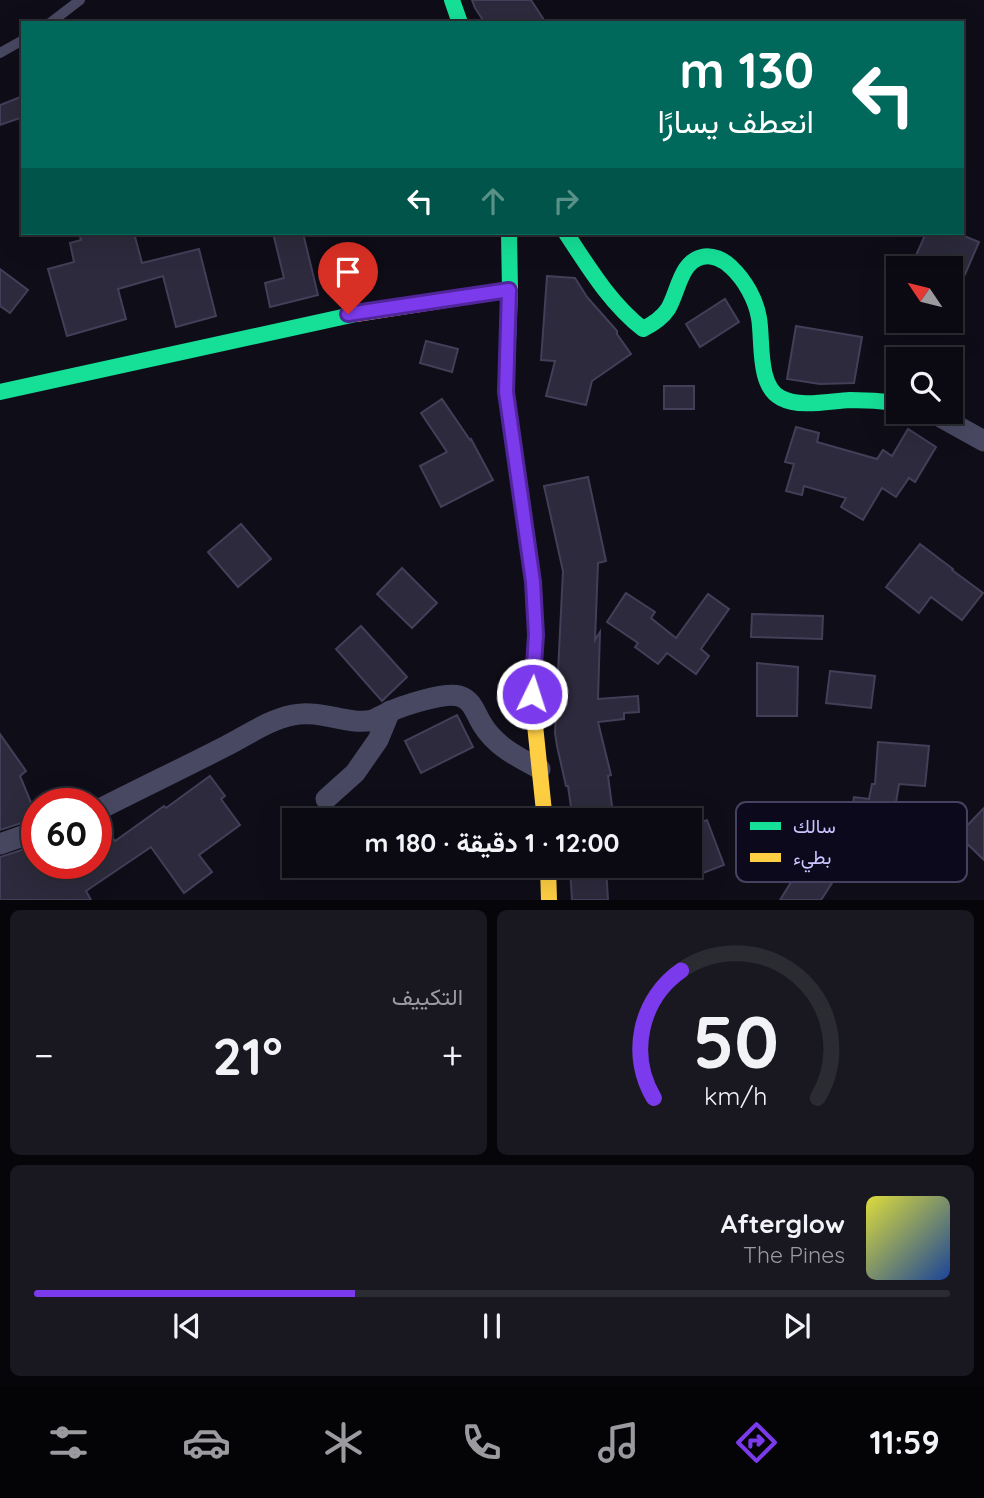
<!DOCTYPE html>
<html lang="ar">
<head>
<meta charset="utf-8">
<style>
	:root { --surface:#0b0a12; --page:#191820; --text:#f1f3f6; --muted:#9a9a9f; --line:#2b2b32; --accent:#7c3aed }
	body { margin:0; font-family:Quicksand,Vazirmatn,sans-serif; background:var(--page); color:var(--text); direction:rtl; height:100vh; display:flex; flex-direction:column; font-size:26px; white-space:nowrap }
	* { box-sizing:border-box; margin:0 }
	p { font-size:23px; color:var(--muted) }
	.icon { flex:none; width:38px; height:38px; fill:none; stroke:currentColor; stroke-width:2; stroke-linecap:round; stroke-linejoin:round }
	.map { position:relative; height:900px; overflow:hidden; direction:ltr }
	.side { display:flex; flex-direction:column; gap:10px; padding:10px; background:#06060a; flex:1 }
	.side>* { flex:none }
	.banner { position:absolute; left:21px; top:21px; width:943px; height:214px; border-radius:0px; box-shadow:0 7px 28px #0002,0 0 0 2px var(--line); direction:rtl; background:#00695c; color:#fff; overflow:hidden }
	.needle { width:46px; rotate:305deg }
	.tools { position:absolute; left:886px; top:256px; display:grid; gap:14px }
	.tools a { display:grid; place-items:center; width:77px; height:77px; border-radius:0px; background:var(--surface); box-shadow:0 7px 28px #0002,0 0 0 2px var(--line); font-size:35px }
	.speed { position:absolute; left:21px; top:788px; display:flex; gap:14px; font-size:35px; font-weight:700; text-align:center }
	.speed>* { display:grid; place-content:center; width:91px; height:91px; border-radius:50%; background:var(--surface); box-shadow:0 7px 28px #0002,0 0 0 2px var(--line); line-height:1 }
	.speed .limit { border:10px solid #d22; background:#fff; color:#111 }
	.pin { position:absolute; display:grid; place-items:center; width:60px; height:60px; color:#fff; margin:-72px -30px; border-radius:50% 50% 50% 0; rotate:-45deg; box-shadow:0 0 7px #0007 }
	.pin .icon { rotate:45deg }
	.me { position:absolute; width:77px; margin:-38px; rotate:4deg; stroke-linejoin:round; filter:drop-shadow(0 0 5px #0008) }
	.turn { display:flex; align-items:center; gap:24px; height:147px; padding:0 35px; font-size:32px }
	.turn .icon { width:91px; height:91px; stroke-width:2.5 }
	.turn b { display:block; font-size:49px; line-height:60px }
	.lanes { display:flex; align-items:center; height:66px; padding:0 35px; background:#0003; justify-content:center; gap:35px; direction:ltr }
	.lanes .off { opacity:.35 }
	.big { font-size:52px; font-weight:700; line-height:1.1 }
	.side .tile { flex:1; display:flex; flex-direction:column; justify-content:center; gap:10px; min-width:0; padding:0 24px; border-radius:10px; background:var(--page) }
	.side .dial { align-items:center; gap:0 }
	.dial svg { height:182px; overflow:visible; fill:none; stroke:var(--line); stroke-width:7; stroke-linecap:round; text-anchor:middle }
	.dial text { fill:var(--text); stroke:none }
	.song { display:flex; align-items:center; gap:21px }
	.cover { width:84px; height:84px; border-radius:10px; background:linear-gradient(135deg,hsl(60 70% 55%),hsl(220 70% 35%)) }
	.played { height:7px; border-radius:4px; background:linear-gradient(90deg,var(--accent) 35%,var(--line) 35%) }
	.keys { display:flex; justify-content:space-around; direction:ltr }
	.heat { display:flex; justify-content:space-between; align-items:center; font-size:38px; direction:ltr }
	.side .tiles { flex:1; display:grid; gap:10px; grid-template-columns:1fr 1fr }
	.tile:last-child { grid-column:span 2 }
	.trip { position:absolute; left:282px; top:808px; width:420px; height:70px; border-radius:0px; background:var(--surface); box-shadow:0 7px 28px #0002,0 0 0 2px var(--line); font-weight:700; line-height:70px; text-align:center; direction:rtl }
	.menu { display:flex; height:112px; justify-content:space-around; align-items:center; background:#040407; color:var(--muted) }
	.menu .icon { width:49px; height:49px }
	.menu .current { color:var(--accent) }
	.menu b { font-size:32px; color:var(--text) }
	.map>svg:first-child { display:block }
	.building { fill:#2c2a3c; stroke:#423f58; stroke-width:2 }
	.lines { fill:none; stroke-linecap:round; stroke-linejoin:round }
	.lane { stroke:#484862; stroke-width:10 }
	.street { stroke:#484862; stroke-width:21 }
	.fast { stroke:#16e098; stroke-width:16 }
	.slow { stroke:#ffcf43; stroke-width:16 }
	.route-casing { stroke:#51269a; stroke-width:18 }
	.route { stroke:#7c3aed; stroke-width:12 }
	.key { fill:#0c091c; stroke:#454160; stroke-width:2 }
	.key-label { font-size:19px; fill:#cac5ff }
</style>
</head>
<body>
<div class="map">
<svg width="984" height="900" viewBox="0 0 984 900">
	<rect width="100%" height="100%" fill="#0f0d18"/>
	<!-- building -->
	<g class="building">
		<path d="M 472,0 L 531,0 L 546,23 L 485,23 L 475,8 Z"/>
		<path d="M 23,96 L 23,117 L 0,125 L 0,105 Z"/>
		<path d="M 79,233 L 134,233 L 142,263 L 199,249 L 216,316 L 176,327 L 163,276 L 118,289 L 126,319 L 67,336 L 48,269 L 74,262 L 70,243 L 81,240 Z"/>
		<path d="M 273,233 L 303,233 L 318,295 L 270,307 L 265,283 L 284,278 Z"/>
		<path d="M 926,233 L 957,233 L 979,242 L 950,309 L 950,268 L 926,268 L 913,262 Z"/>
		<path d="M 0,269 L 28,290 L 10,313 L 0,306 Z"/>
		<path d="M 547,276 L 575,278 L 587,297 L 617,331 L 617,334 L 631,354 L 592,381 L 586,405 L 546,396 L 555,361 L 541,360 Z"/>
		<path d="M 725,299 L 739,322 L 700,347 L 686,324 Z"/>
		<path d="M 796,326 L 862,337 L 854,383 L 820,384 L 787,379 Z"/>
		<path d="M 426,341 L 458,349 L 452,372 L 420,363 Z"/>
		<rect x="664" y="386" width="30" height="23"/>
		<path d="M 442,399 L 470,440 L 471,439 L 493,480 L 441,507 L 420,466 L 447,452 L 421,413 Z"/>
		<path d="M 796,427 L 819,433 L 817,442 L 877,459 L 883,450 L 892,456 L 908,429 L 936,447 L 915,482 L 909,478 L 896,497 L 882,488 L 863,520 L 841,507 L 846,498 L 804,486 L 802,495 L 786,491 L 794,464 L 785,462 Z"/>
		<path d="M 588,477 L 606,561 L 598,563 L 595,640 L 600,632 L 598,699 L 638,696 L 639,712 L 624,713 L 624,719 L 598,722 L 611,775 L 608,776 L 614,821 L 573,821 L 568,786 L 566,786 L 557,746 L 555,733 L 563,571 L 544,486 Z"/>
		<path d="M 241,524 L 271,559 L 238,587 L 208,552 Z"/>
		<path d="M 920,544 L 953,569 L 952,570 L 983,593 L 962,620 L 931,597 L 919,613 L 886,587 Z"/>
		<path d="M 402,568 L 437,603 L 412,628 L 377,594 Z"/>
		<path d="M 626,593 L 655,612 L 651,618 L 676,638 L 708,594 L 729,609 L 701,649 L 709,656 L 696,674 L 667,653 L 658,664 L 635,647 L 638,643 L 607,622 Z"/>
		<path d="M 752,614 L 823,616 L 822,639 L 751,637 Z"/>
		<path d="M 361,626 L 407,677 L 382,701 L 336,649 Z"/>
		<path d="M 757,663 L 798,667 L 797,716 L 757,716 Z"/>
		<path d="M 830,671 L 875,676 L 871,708 L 826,703 Z"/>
		<path d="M 457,715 L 473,747 L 421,773 L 405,741 Z"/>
		<path d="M 0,734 L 26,771 L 20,776 L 37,817 L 37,818 L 0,830 Z"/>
		<path d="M 878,742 L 929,746 L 925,786 L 899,784 L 893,821 L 871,817 L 866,847 L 846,843 L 854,797 L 869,799 L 872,784 L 875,784 Z"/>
		<path d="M 210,776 L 225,796 L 221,799 L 240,825 L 199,855 L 212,872 L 184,893 L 151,847 L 86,891 L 91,900 L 0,900 L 0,857 L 37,845 L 37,863 L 96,863 L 96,824 L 102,823 L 115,841 L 164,806 L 166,808 Z"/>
		<path d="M 317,808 L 321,811 L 328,812 L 335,808 L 358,821 L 310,821 Z"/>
		<path d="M 984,808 L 984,860 L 958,835 Z"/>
		<path d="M 707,820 L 724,865 L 690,878 L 690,827 Z"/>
		<path d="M 811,845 L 843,866 L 821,900 L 780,900 L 801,866 L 797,864 Z"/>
		<path d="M 606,866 L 608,900 L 572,900 L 570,868 Z"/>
	</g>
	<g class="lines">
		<!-- lane -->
		<g class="lane">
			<path d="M 50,23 L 80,0"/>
			<path d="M 0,53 L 23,40"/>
		</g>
		<!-- street -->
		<g class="street">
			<path d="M 930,411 L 984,441"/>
			<path d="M 326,799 L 355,773 L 378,740 L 390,711"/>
			<path d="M 96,811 C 139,789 183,768 226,746 C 248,735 268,720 293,715 C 321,709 349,726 373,720 C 378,718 382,715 387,713 C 401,706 444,692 459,696 C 473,700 475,713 482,724 C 496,747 518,757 540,769"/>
			<path d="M 0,844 L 37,831"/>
		</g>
		<!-- fast -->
		<g class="fast">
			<path d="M 452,0 L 460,23"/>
			<path d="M 509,233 L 510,290 L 506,392 L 533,582 L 536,635 L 532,694 L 535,725"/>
			<path d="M 566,233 C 589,268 610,303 643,329 C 653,324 662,318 668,309 C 678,293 680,262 702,257 C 712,254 724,260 731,267 C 745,280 756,300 759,318 C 763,341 757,386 781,398 C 800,408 829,401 850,400 C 866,400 882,401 898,403"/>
			<path d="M 0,392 L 356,314"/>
		</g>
		<!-- slow -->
		<g class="slow">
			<path d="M 356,314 L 510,290"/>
			<path d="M 535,725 L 545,821"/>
			<path d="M 548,866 L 549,900"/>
		</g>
	</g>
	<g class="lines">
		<!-- route casing -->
		<g class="route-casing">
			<path id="route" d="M 348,314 L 509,290 L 506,392 L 533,582 L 536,635 L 532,694"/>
		</g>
		<!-- route -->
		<use href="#route" class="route"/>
	</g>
	<!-- legend -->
	<rect x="736" y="802" width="231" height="80" rx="10" class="key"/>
	<rect x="750" y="822" width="31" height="8" fill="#16e098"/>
	<rect x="750" y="853" width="31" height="9" fill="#ffcf43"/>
	<g class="key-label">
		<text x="793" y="833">سالك</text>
		<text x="793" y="864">بطيء</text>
	</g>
</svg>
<div class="tools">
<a><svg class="needle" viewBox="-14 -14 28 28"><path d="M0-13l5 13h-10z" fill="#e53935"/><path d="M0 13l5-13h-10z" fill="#9a9a9f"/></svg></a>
<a><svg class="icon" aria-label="search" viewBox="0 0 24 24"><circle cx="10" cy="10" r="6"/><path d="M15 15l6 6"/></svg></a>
</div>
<div class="speed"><div class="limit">60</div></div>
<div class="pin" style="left:348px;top:314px;background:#d93025"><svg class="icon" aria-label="arrive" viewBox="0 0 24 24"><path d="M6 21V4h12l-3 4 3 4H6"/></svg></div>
<svg class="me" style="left:532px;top:694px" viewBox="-20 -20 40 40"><circle r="17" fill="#7c3aed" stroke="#fff" stroke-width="3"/><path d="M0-11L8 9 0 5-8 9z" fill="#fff"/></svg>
<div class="trip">12:00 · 1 دقيقة · 180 m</div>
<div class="banner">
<div class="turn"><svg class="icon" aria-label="left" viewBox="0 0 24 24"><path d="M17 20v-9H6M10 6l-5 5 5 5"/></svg><div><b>130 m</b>انعطف يسارًا</div></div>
<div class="lanes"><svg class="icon" aria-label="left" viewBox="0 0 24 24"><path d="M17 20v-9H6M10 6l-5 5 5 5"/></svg><svg class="icon off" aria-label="ahead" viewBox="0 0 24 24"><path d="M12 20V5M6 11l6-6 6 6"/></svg><svg class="icon off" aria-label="right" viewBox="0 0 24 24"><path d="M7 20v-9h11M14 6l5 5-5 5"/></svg></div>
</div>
</div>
<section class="side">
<div class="tiles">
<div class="tile dial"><svg viewBox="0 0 100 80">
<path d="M14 69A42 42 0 1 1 86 69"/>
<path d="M14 69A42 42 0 0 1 26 13" stroke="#7c3aed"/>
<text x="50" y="56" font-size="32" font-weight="700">50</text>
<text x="50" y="72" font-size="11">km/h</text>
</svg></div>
<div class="tile"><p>التكييف</p>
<div class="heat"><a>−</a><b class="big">21°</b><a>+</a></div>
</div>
<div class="tile">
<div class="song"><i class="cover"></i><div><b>Afterglow</b><p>The Pines</p></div></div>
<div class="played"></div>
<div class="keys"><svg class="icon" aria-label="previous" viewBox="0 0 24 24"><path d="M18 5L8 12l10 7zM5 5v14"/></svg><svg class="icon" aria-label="pause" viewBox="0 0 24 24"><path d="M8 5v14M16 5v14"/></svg><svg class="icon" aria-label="next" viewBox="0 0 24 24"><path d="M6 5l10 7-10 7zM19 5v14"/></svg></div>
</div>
</div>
</section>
<nav class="menu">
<b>11:59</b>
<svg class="icon current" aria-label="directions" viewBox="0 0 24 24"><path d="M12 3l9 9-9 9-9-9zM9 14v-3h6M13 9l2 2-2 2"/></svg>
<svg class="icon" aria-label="music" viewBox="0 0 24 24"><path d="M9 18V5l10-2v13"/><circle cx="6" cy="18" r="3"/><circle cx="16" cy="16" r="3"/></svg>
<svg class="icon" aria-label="phone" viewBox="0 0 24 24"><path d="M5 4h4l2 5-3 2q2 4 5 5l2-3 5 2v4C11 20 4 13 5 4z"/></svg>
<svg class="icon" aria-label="climate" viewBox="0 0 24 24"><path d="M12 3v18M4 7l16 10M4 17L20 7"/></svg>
<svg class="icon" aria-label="car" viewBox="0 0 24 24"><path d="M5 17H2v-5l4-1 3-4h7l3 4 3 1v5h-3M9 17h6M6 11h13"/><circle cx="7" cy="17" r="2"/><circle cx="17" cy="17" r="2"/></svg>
<svg class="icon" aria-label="filters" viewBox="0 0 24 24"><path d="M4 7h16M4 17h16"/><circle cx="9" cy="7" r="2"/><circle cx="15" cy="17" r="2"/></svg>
</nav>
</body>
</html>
